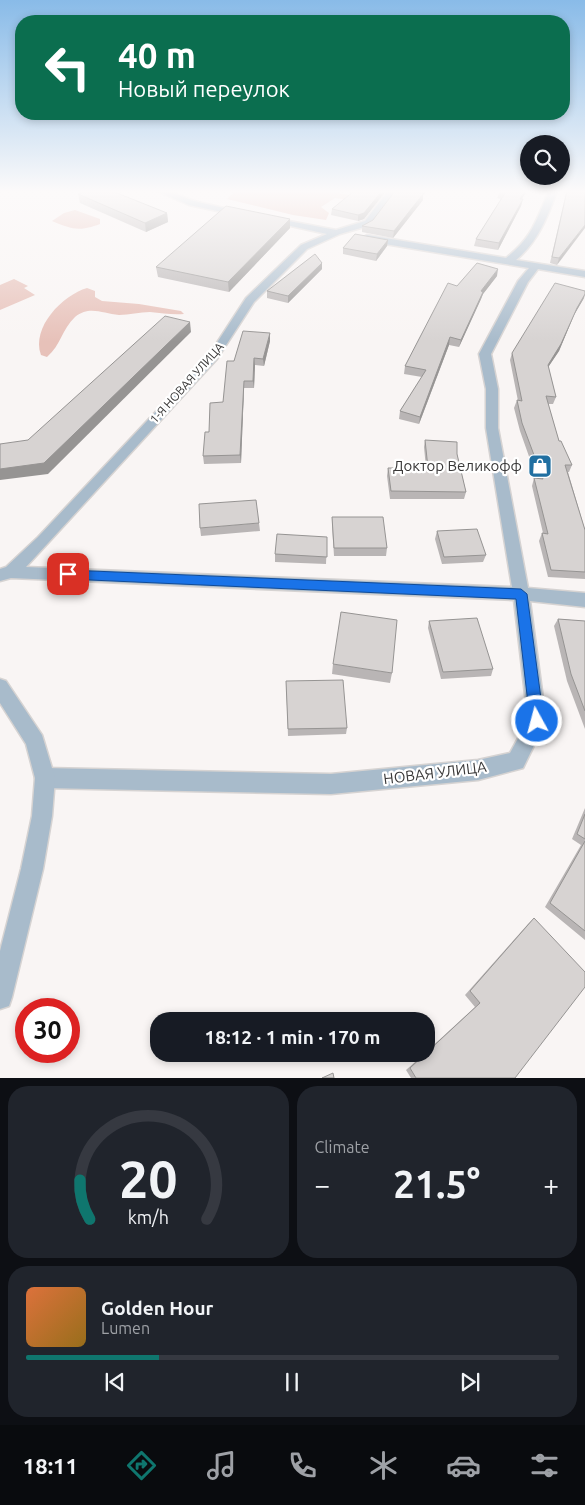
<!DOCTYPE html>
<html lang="en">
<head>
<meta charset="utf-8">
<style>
	:root { --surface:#171b24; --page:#20242c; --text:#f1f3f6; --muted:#9ea1a6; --line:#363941; --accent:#0f766e }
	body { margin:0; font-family:Ubuntu,sans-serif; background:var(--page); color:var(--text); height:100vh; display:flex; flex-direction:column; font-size:19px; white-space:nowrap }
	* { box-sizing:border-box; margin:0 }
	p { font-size:16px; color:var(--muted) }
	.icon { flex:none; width:28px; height:28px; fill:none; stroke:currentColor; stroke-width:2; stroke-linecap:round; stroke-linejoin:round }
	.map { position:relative; height:1078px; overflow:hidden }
	.drawer { display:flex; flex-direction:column; gap:8px; padding:8px; background:#0d0f14; flex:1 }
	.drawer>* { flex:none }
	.hud { position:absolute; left:15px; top:15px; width:555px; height:105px; border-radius:20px; box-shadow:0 2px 8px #0003; background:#0b6e4f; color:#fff; overflow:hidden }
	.buttons { position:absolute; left:520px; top:135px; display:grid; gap:10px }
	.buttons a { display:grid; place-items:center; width:50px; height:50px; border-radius:50%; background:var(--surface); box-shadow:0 2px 8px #0003; font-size:25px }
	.speed { position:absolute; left:15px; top:998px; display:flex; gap:10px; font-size:25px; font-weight:700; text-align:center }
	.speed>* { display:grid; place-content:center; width:65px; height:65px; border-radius:50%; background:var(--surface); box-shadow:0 2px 8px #0003; line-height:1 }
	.speed .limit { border:8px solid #d22; background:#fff; color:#111 }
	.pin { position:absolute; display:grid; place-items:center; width:42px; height:42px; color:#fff; margin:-21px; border-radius:10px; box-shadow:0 2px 8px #0006 }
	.me { position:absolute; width:55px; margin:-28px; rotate:353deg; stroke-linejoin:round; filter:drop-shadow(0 0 4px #0008) }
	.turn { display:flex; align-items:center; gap:18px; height:105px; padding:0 20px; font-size:22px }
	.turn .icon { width:65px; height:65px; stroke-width:2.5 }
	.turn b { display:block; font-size:35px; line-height:42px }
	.big { font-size:38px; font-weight:700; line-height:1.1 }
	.drawer .tile { flex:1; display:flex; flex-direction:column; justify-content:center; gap:8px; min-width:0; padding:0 18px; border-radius:20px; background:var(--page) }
	.drawer .dial { align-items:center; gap:0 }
	.dial svg { height:130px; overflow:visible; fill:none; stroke:var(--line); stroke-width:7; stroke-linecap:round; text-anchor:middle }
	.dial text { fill:var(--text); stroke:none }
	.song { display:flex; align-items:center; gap:15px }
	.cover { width:60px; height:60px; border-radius:8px; background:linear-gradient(135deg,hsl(20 70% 55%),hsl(40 70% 35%)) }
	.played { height:5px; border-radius:2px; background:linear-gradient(90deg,var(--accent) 25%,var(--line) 25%) }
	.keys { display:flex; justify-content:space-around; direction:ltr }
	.heat { display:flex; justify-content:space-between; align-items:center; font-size:28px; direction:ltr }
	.drawer .tiles { flex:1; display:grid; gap:8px; grid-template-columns:1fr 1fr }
	.tile:last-child { grid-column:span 2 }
	.trip { position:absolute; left:150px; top:1012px; width:285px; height:50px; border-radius:20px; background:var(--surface); box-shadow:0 2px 8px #0003; font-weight:700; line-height:50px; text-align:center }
	.tab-bar { display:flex; height:80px; justify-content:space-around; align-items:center; background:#090b0e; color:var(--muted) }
	.tab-bar .icon { width:35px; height:35px }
	.tab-bar .selected { color:var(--accent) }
	.tab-bar b { font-size:22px; color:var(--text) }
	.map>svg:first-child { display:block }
	.green { fill:#e7c1b9 }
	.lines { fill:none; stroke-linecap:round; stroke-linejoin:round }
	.minor-casing { stroke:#d6d3d2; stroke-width:3 }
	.tertiary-casing { stroke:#d6d3d2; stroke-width:3 }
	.minor { fill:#a8bbcb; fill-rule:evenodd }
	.tertiary { fill:#a8bbcb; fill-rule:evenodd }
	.wall { fill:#b9b5b5 }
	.shaded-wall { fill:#969493 }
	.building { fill:#d7d3d2; stroke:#969493 }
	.route { fill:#1a73e8; stroke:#114b97 }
	.labels { text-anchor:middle; stroke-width:4.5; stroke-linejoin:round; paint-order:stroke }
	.far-street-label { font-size:12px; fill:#393838; stroke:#fff }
	.poi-label { font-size:15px; fill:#393838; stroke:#fff; text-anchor:end }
	.street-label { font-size:15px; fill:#393838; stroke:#fff }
</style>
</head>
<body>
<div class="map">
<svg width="585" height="1078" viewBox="0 0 585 1078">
	<rect width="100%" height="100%" fill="#f9f5f4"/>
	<!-- green -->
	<g class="green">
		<path d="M 235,191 L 342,191 L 339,193 L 353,196 L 350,200 L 335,198 L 321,207 L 329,213 L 326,220 L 293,215 L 227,199 Z"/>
		<path d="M 75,210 L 100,219 L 100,224 C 79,232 71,229 52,221 L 64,213 Z"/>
		<path d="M 14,279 L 28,286 L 24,288 L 35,295 L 0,310 L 0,285 Z"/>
		<path d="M 87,288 L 95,291 L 95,297 L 102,301 L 139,304 L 181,311 L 184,314 C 172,315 162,313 150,312 C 140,312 129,315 119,315 C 103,314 90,305 75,317 C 62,329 61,345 47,357 L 41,355 C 31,327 63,295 87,288 Z"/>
	</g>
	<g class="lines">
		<!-- minor casing -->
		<g class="minor-casing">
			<g id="minor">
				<path d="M 157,191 L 168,191 L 194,201 L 245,213 L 241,216 L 189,205 Z"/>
				<path d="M 388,191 L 396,191 L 371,225 L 340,234 L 307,249 L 254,302 L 217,359 L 26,567 L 512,587 L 486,428 L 486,389 L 479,354 L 518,281 L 529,268 L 367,241 L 363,238 L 367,235 L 506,258 C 533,237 536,220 549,191 L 557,191 C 548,216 538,242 516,260 L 585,271 L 585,277 L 538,269 L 528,282 L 491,354 L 498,389 L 498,428 L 528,588 L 585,593 L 585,607 L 530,601 L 546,721 L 523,768 L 478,780 L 331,794 L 45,788 L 38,785 L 35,778 L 38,771 L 45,768 L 331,774 L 478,760 L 510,753 L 528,720 L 514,600 L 11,578 L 0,581 L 0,569 L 6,567 L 38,537 L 209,355 L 246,298 L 301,245 L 327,234 L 268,221 L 268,217 L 336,230 L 365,221 Z"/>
			</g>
		</g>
		<!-- tertiary casing -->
		<g class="tertiary-casing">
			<path id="tertiary" d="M 0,679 L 6,681 L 42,735 L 55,778 L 52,816 L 43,869 L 12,997 L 9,1006 L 0,1009 L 0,951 L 21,869 L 32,816 L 35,778 L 26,744 L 0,703 Z"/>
		</g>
		<!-- minor -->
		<use href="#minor" class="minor"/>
		<!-- tertiary -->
		<use href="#tertiary" class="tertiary"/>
	</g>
	<!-- wall -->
	<g class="wall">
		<path d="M 354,191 L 386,191 L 364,219 L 358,221 L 331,215 L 332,209 Z"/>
		<path d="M 500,191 L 522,199 L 521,206 L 498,250 L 474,246 L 476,239 L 501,199 L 497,198 Z"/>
		<path d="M 565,191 L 585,191 L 557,265 L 550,263 L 566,193 Z"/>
		<path d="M 78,194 L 167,213 L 168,222 L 146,232 L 80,203 Z"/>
		<path d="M 423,195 L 423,200 L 393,238 L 362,232 L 362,226 L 373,220 Z"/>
		<path d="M 290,219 L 290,228 L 229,292 L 158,277 L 156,267 Z"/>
		<path d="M 388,240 L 387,246 L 376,261 L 343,254 L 343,248 Z"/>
		<path d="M 322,263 L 322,269 L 288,303 L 267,298 L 267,291 Z"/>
		<path d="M 497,276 L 483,294 L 481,299 L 459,347 L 449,345 L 419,424 L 399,419 L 400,411 L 422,377 L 404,374 L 405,366 L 457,286 Z"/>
		<path d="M 584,298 L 574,315 L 559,351 L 548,367 L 556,397 L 553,404 L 548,404 L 559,441 L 572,465 L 569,472 L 568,472 L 585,530 L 585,579 L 548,577 L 539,541 L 542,533 L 543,533 L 532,486 L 534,478 L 537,479 L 520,431 L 514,408 L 517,400 L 518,401 L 510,360 L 512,353 Z"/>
		<path d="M 270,333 L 270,341 L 264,366 L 255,365 L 254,388 L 244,388 L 241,463 L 204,464 L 203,456 L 209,432 L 223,402 L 234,361 Z"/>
		<path d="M 425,440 L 457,454 L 466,492 L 464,499 L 390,499 L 387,476 L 388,468 L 426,468 L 424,447 Z"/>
		<path d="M 332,517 L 387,548 L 386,556 L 334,556 L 332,525 Z"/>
		<path d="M 259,523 L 260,531 L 201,536 L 200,528 Z"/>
		<path d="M 437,531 L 486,555 L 483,562 L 442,564 L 435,539 Z"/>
		<path d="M 327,537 L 326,564 L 275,562 L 275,554 Z"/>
		<path d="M 558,619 L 585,621 L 585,729 L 567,681 L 554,626 Z"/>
		<path d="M 429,621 L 493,669 L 491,676 L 441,679 L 428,628 Z"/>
		<path d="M 333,664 L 392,673 L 390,683 L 332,674 Z"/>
		<path d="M 286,681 L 347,728 L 346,734 L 288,736 Z"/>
		<path d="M 585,808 L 585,940 L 545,907 L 581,845 L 572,839 Z"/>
		<path d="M 534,918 L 515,1078 L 411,1078 L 406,1070 L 424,1054 L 426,1054 L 426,1052 L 475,1007 L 465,995 L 528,924 Z"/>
	</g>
	<!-- shaded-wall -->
	<g class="shaded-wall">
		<path d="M 382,191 L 386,191 L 364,219 L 358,221 L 358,215 Z"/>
		<path d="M 423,191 L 427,191 L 423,195 L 423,200 L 393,238 L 394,231 Z"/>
		<path d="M 525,191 L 527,191 L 518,205 L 520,199 Z"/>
		<path d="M 523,199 L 521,206 L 498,250 L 499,243 Z"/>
		<path d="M 167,213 L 168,222 L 146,232 L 145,223 Z"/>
		<path d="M 290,219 L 290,228 L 229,292 L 228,282 Z"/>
		<path d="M 585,225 L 585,228 L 557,265 L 559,258 Z"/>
		<path d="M 388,240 L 387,246 L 376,261 L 377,254 Z"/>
		<path d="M 322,263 L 322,269 L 288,303 L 288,296 Z"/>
		<path d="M 498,269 L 497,276 L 483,294 L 481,299 L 459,347 L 461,340 L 481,291 Z"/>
		<path d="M 585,294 L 584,298 L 574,315 L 559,351 L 545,372 L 548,365 L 577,308 Z"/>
		<path d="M 190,322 L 191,332 L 48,474 L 0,480 L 0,469 Z"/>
		<path d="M 270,333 L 270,341 L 264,366 L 263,359 Z"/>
		<path d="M 450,337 L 449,345 L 419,424 L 420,417 Z"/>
		<path d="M 254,358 L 255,365 L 254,388 L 253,381 Z"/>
		<path d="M 244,381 L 244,388 L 241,463 L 240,455 Z"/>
	</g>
	<!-- building -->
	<g class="building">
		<path d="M 88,191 L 112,191 L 167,213 L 145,223 L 78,194 Z"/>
		<path d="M 354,191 L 382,191 L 364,213 L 358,215 L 332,209 Z"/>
		<path d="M 395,191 L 423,191 L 420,193 L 423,194 L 394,231 L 362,226 L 373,220 Z"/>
		<path d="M 500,191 L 525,191 L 520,199 L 523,199 L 499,243 L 476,239 L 505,193 L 499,192 Z"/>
		<path d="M 567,191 L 585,191 L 585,225 L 559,258 L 552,257 Z"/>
		<path d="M 226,206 L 290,219 L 228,282 L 156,267 Z"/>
		<path d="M 355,234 L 388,240 L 377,254 L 343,248 Z"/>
		<path d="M 315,254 L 322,263 L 288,296 L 267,291 Z"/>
		<path d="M 477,263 L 498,269 L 481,291 L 483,292 L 461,340 L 450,337 L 420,417 L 400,411 L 426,370 L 405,366 L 448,283 L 457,286 Z"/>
		<path d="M 555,283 L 585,291 L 585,294 L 577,308 L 561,344 L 548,365 L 556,397 L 546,396 L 559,441 L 561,441 L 572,465 L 565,465 L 585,530 L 585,572 L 551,570 L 542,533 L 548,534 L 534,478 L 543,479 L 522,423 L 517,400 L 522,401 L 512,353 Z"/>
		<path d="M 165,316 L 190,322 L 44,463 L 0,469 L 0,444 L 28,440 Z"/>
		<path d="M 243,331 L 270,333 L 263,359 L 254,358 L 253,381 L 244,381 L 240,455 L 203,456 L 205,432 L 209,432 L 210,403 L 223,402 L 227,361 L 234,361 Z"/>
		<path d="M 425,440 L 457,442 L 457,454 L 466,492 L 391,491 L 388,468 L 428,468 Z"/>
		<path d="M 256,500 L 259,523 L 200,528 L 199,504 Z"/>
		<path d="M 332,517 L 383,517 L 387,548 L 334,548 Z"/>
		<path d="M 477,529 L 486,555 L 444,557 L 437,531 Z"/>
		<path d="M 277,534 L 327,537 L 327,557 L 275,554 Z"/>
		<path d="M 341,612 L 397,620 L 392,673 L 333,664 Z"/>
		<path d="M 477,618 L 493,669 L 443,672 L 429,621 Z"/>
		<path d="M 558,619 L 585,621 L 585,711 L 571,674 Z"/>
		<path d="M 343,680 L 347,728 L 288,729 L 286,681 Z"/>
		<path d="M 585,814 L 585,839 L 577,834 Z"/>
		<path d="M 585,841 L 585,931 L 550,903 Z"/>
		<path d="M 534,918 L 585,972 L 585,987 L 515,1078 L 416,1078 L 410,1068 L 425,1054 L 426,1054 L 426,1053 L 480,1003 L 470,991 Z"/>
		<path d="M 333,1073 L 334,1078 L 322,1078 Z"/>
	</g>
	<!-- sky -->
	<linearGradient id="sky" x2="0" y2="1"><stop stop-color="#89bbe8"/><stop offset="0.56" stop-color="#fcfafa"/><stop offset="1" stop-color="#fcfafa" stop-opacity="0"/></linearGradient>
	<rect width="585" height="342" fill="url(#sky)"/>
	<!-- route -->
	<path class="route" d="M 68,570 L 521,589 L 527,594 L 544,721 L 542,725 L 537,727 L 532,725 L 530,721 L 516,599 L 68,579 L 62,574 Z"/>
	<!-- icons -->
	<defs>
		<g id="shop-square" transform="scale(1.25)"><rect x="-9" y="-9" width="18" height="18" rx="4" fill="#206fa1" stroke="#fff"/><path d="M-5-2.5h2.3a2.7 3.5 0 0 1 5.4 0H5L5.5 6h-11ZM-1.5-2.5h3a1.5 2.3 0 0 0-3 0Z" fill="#fff"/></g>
	</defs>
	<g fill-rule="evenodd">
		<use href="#shop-square" x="540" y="466"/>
	</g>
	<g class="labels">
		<!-- far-street labels -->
		<g class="far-street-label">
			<text transform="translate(187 383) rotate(-48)" y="4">1-Я НОВАЯ УЛИЦА</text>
		</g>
		<!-- poi labels -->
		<g class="poi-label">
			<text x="522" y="471">Доктор Великофф</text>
		</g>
		<!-- street labels -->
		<g class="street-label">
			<text transform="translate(435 773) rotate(-7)" y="5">НОВАЯ УЛИЦА</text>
		</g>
	</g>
</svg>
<div class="buttons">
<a><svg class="icon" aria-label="search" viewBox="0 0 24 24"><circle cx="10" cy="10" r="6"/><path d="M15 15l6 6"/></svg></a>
</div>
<div class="speed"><div class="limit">30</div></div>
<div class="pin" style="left:68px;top:574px;background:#d93025"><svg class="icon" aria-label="arrive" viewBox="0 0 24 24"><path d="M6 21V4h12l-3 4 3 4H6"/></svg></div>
<svg class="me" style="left:537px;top:721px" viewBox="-20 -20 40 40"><circle r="17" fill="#1a73e8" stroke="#fff" stroke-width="3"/><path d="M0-11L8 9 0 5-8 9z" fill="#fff"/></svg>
<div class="trip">18:12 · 1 min · 170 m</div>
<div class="hud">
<div class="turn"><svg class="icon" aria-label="left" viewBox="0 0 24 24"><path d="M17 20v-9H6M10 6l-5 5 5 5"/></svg><div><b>40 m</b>Новый переулок</div></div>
</div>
</div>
<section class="drawer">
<div class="tiles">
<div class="tile dial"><svg viewBox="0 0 100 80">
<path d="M14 69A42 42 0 1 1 86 69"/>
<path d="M14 69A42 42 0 0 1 8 45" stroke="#0f766e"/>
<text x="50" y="56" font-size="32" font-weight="700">20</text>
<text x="50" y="72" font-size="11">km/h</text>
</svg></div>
<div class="tile"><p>Climate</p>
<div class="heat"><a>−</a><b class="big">21.5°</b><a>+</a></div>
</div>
<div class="tile">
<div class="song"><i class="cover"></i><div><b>Golden Hour</b><p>Lumen</p></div></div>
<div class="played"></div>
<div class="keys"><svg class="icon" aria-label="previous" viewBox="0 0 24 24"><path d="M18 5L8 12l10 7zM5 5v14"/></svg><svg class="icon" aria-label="pause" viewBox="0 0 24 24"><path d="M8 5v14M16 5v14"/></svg><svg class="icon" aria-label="next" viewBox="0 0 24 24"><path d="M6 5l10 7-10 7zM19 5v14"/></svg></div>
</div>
</div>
</section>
<nav class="tab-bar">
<b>18:11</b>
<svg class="icon selected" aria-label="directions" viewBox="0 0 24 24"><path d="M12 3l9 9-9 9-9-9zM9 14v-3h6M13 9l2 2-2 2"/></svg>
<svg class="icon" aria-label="music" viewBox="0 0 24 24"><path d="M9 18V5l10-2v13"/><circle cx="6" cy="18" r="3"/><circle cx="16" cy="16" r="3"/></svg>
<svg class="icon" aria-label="phone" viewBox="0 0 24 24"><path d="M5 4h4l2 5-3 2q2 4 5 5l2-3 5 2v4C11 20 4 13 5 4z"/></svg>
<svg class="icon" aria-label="climate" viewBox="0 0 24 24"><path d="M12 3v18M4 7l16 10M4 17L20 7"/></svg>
<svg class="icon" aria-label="car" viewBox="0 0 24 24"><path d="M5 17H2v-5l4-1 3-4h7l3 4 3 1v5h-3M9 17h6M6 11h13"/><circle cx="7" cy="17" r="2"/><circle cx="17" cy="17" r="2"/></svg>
<svg class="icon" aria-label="filters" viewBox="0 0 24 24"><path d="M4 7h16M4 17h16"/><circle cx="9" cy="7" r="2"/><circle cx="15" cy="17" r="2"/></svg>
</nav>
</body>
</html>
